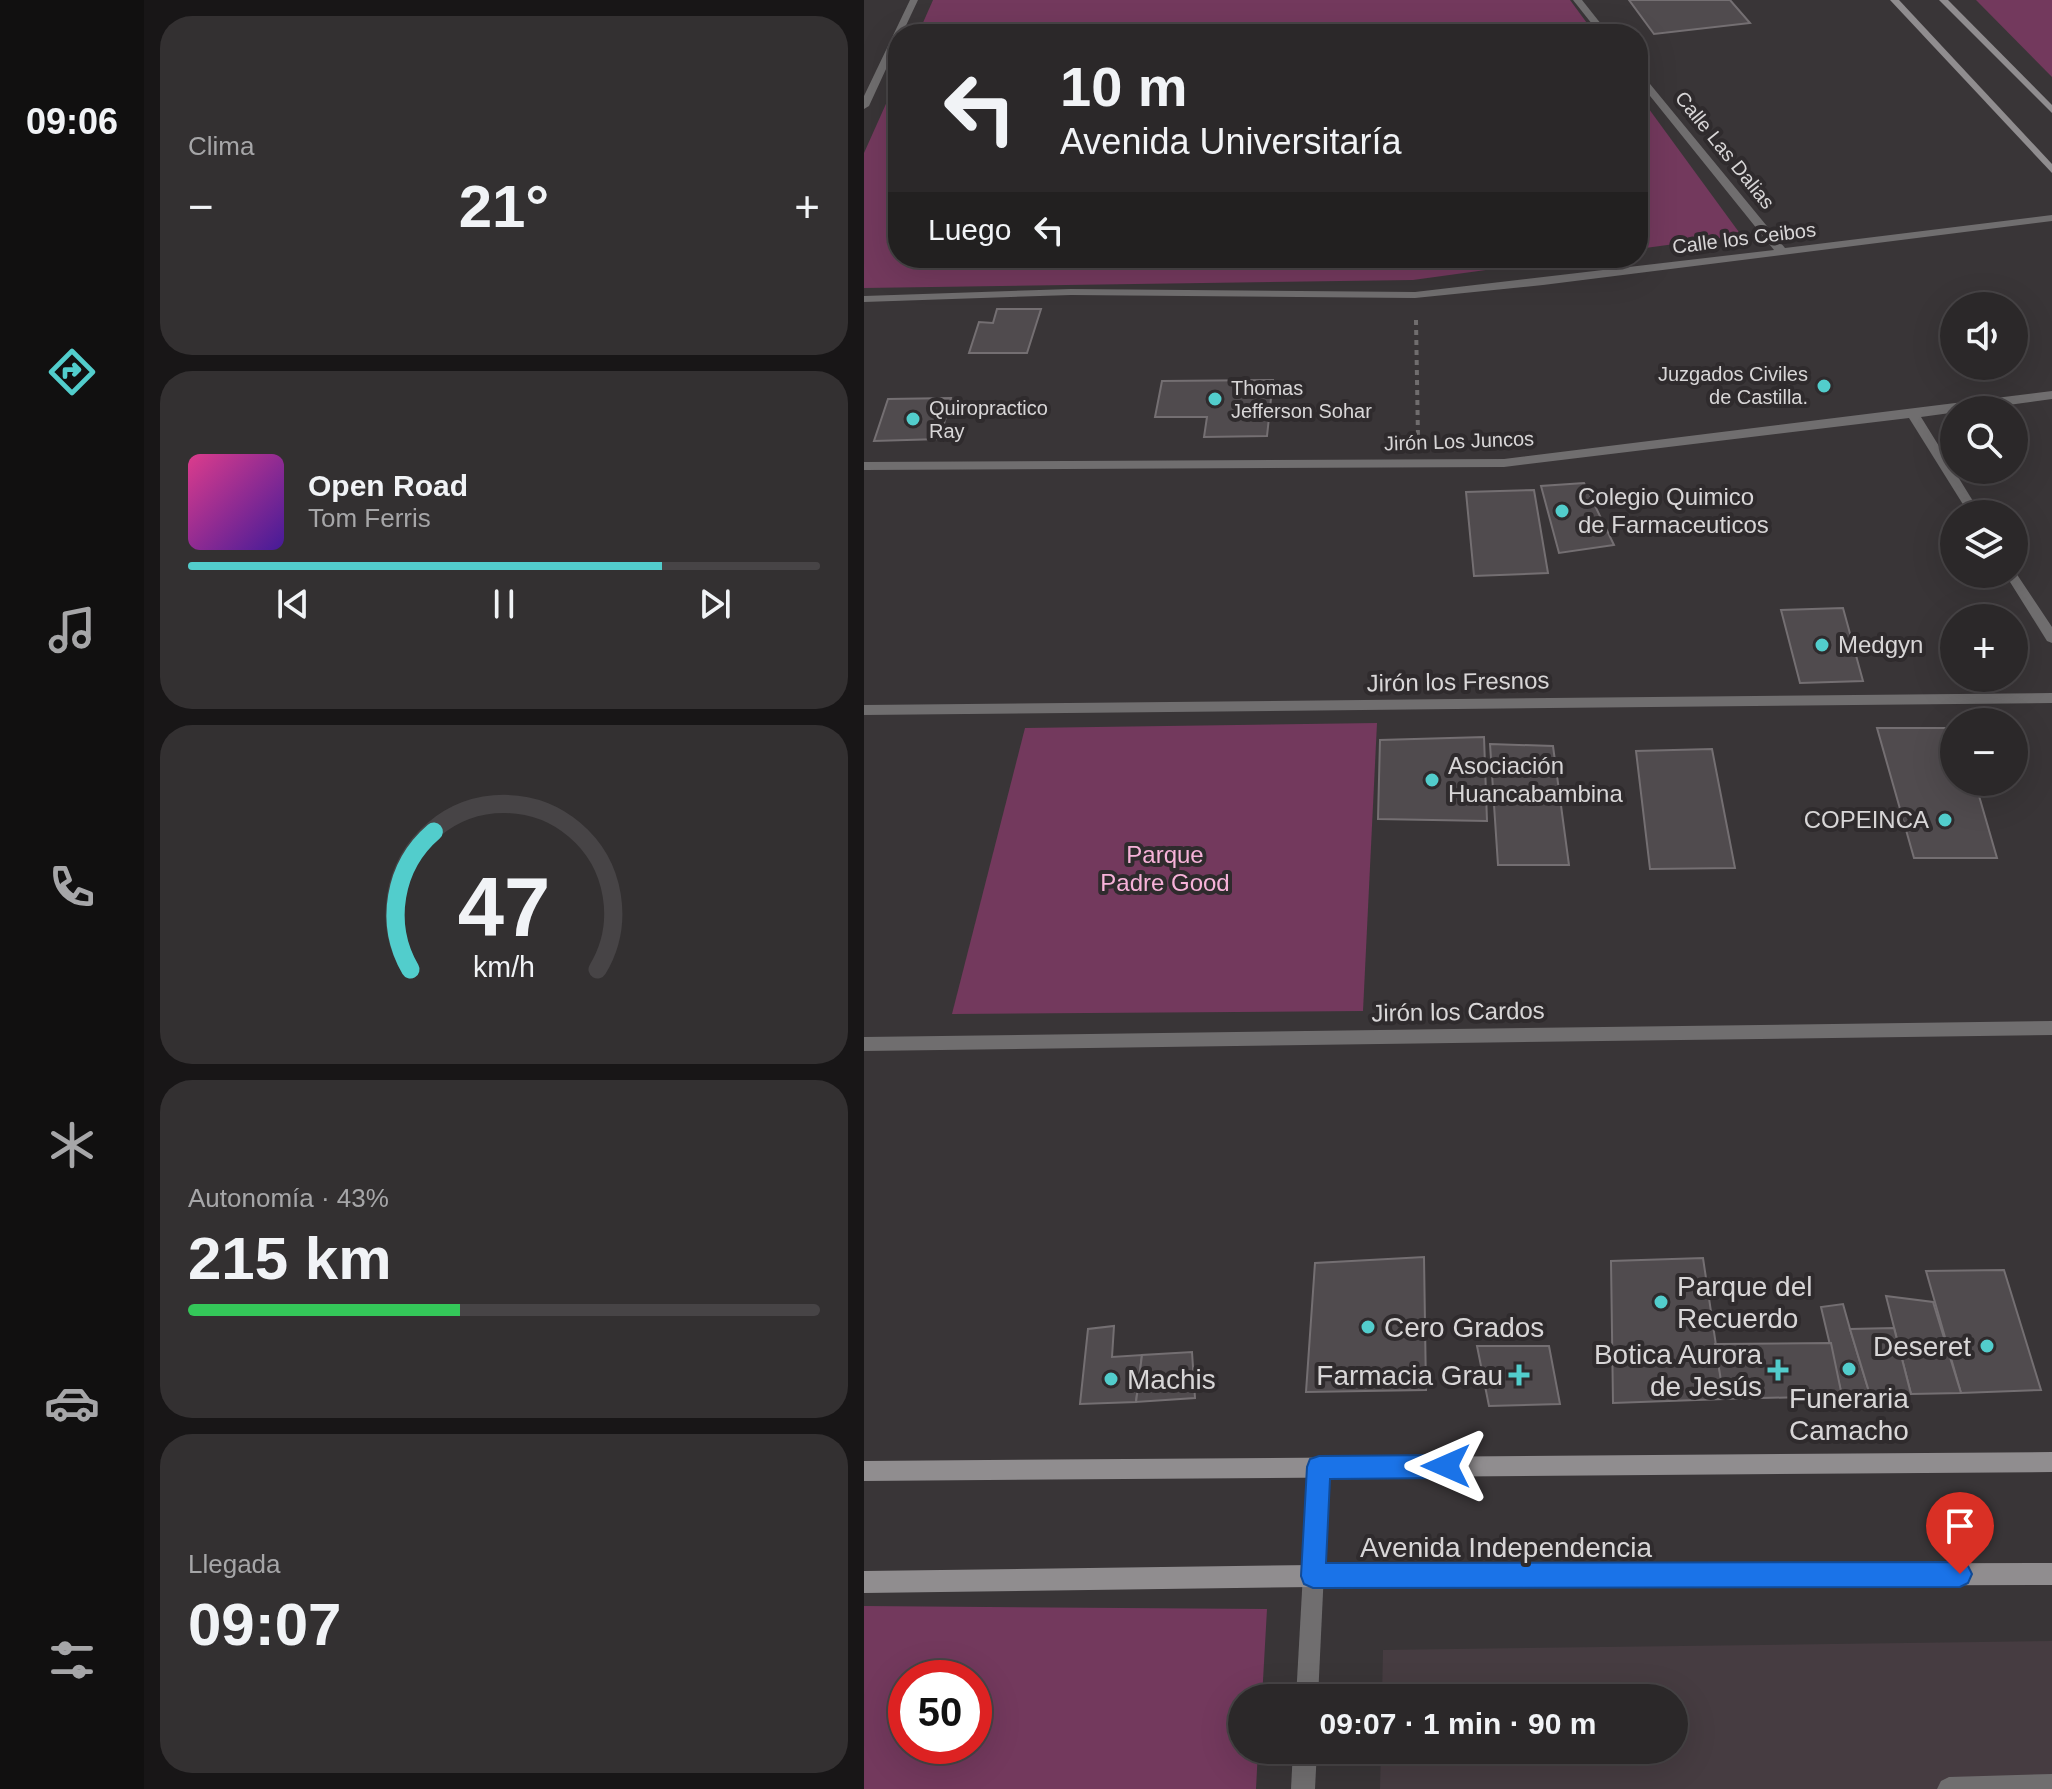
<!DOCTYPE html>
<html lang="es">
<head>
<meta charset="utf-8">
<style>
	:root { --surface:#2b2829; --page:#333031; --text:#f1f3f6; --muted:#a6a6a8; --line:#474446; --accent:#52cdcc }
	body { margin:0; font-family:Arial,sans-serif; background:var(--page); color:var(--text); height:100vh; display:flex; flex-direction:column; font-size:30px; white-space:nowrap }
	* { box-sizing:border-box; margin:0 }
	p { font-size:26px; color:var(--muted) }
	.icon { flex:none; width:44px; height:44px; fill:none; stroke:currentColor; stroke-width:2; stroke-linecap:round; stroke-linejoin:round }
	.map { position:relative; flex:1; overflow:hidden }
	.sheet { display:flex; flex-direction:column; gap:16px; padding:16px; background:#181617; width:720px }
	.sheet>* { flex:none }
	.banner { position:absolute; left:24px; top:24px; width:760px; height:244px; border-radius:32px; box-shadow:0 8px 32px #0002,0 0 0 2px var(--line); background:#2b2829; color:var(--text); overflow:hidden }
	.fabs { position:absolute; left:1076px; top:292px; display:grid; gap:16px }
	.fabs a { display:grid; place-items:center; width:88px; height:88px; border-radius:50%; background:var(--surface); box-shadow:0 8px 32px #0002,0 0 0 2px var(--line); font-size:40px }
	.speed { position:absolute; left:24px; top:1660px; display:flex; gap:16px; font-size:40px; font-weight:700; text-align:center }
	.speed>* { display:grid; place-content:center; width:104px; height:104px; border-radius:50%; background:var(--surface); box-shadow:0 8px 32px #0002,0 0 0 2px var(--line); line-height:1 }
	.speed .limit { border:12px solid #d22; background:#fff; color:#111 }
	.pin { position:absolute; display:grid; place-items:center; width:68px; height:68px; color:#fff; margin:-82px -34px; border-radius:50% 50% 50% 0; rotate:-45deg; box-shadow:0 0 8px #0007 }
	.pin .icon { rotate:45deg }
	.me { position:absolute; width:88px; margin:-44px; rotate:270deg; stroke-linejoin:round; filter:drop-shadow(0 0 6px #0008) }
	.turn { display:flex; align-items:center; gap:28px; height:168px; padding:0 40px; font-size:36px }
	.turn .icon { width:104px; height:104px; stroke-width:2.5 }
	.turn b { display:block; font-size:56px; line-height:68px }
	.then { display:flex; align-items:center; height:76px; padding:0 40px; background:#0003; gap:16px; font-size:30px }
	.big { font-size:60px; font-weight:700; line-height:1.1 }
	.sheet .widget { flex:1; display:flex; flex-direction:column; justify-content:center; gap:12px; min-width:0; padding:0 28px; border-radius:32px; background:var(--page) }
	.sheet .dial { align-items:center; gap:0 }
	.dial svg { height:208px; overflow:visible; fill:none; stroke:var(--line); stroke-width:7; stroke-linecap:round; text-anchor:middle }
	.dial text { fill:var(--text); stroke:none }
	.song { display:flex; align-items:center; gap:24px }
	.cover { width:96px; height:96px; border-radius:12px; background:linear-gradient(135deg,hsl(330 70% 55%),hsl(260 70% 35%)) }
	.played { height:8px; border-radius:4px; background:linear-gradient(90deg,var(--accent) 75%,var(--line) 75%) }
	.keys { display:flex; justify-content:space-around; direction:ltr }
	.heat { display:flex; justify-content:space-between; align-items:center; font-size:44px; direction:ltr }
	.charge { height:12px; border-radius:6px; background:linear-gradient(90deg,#34c759 43%,var(--line) 0) }
	.trip { position:absolute; left:364px; top:1684px; width:460px; height:80px; border-radius:40px; background:var(--surface); box-shadow:0 8px 32px #0002,0 0 0 2px var(--line); font-weight:700; line-height:80px; text-align:center }
	main { display:flex; flex:1; min-height:0 }
	.dock { display:flex; flex-direction:column; width:144px; justify-content:space-around; align-items:center; background:#111010; color:var(--muted) }
	.dock .icon { width:56px; height:56px }
	.dock .current { color:var(--accent) }
	.dock b { font-size:36px; color:var(--text) }
	.map>svg:first-child { display:block }
	.built { fill:#463c41 }
	.green { fill:#73395d; fill-rule:evenodd }
	.building { fill:#504b4e; stroke:#746f72; stroke-width:2 }
	.lines { fill:none; stroke-linecap:round; stroke-linejoin:round }
	.path { stroke:#706d6e; stroke-width:4; stroke-dasharray:5 5; stroke-linecap:butt }
	.lane { fill:#706e6f; fill-rule:evenodd }
	.street { fill:#706e6f; fill-rule:evenodd }
	.secondary { fill:#908d8f; fill-rule:evenodd }
	.route { fill:#1a73e8; stroke:#114b97; stroke-width:2 }
	.poi-dot { fill:#52cdcc; stroke:#2f2b2d; stroke-width:3 }
	.labels { text-anchor:middle; stroke-width:8; stroke-linejoin:round; paint-order:stroke }
	.far-street-label { font-size:20px; fill:#d8d6d7; stroke:#2f2b2d }
	.far-poi-label { font-size:20px; fill:#d8d6d7; stroke:#2f2b2d; text-anchor:start }
	.poi-label { font-size:24px; fill:#d8d6d7; stroke:#2f2b2d; text-anchor:start }
	.street-label { font-size:24px; fill:#d8d6d7; stroke:#2f2b2d }
	.park-label { font-size:24px; fill:#f7b2d9; stroke:#2f2b2d }
	.near-poi-label { font-size:28px; fill:#d8d6d7; stroke:#2f2b2d; text-anchor:start }
	.near-street-label { font-size:28px; fill:#d8d6d7; stroke:#2f2b2d }
</style>
</head>
<body>
<main>
<nav class="dock">
<b>09:06</b>
<svg class="icon current" aria-label="directions" viewBox="0 0 24 24"><path d="M12 3l9 9-9 9-9-9zM9 14v-3h6M13 9l2 2-2 2"/></svg>
<svg class="icon" aria-label="music" viewBox="0 0 24 24"><path d="M9 18V5l10-2v13"/><circle cx="6" cy="18" r="3"/><circle cx="16" cy="16" r="3"/></svg>
<svg class="icon" aria-label="phone" viewBox="0 0 24 24"><path d="M5 4h4l2 5-3 2q2 4 5 5l2-3 5 2v4C11 20 4 13 5 4z"/></svg>
<svg class="icon" aria-label="climate" viewBox="0 0 24 24"><path d="M12 3v18M4 7l16 10M4 17L20 7"/></svg>
<svg class="icon" aria-label="car" viewBox="0 0 24 24"><path d="M5 17H2v-5l4-1 3-4h7l3 4 3 1v5h-3M9 17h6M6 11h13"/><circle cx="7" cy="17" r="2"/><circle cx="17" cy="17" r="2"/></svg>
<svg class="icon" aria-label="filters" viewBox="0 0 24 24"><path d="M4 7h16M4 17h16"/><circle cx="9" cy="7" r="2"/><circle cx="15" cy="17" r="2"/></svg>
</nav>
<section class="sheet">
<div class="widget"><p>Clima</p>
<div class="heat"><a>−</a><b class="big">21°</b><a>+</a></div>
</div>
<div class="widget">
<div class="song"><i class="cover"></i><div><b>Open Road</b><p>Tom Ferris</p></div></div>
<div class="played"></div>
<div class="keys"><svg class="icon" aria-label="previous" viewBox="0 0 24 24"><path d="M18 5L8 12l10 7zM5 5v14"/></svg><svg class="icon" aria-label="pause" viewBox="0 0 24 24"><path d="M8 5v14M16 5v14"/></svg><svg class="icon" aria-label="next" viewBox="0 0 24 24"><path d="M6 5l10 7-10 7zM19 5v14"/></svg></div>
</div>
<div class="widget dial"><svg viewBox="0 0 100 80">
<path d="M14 69A42 42 0 1 1 86 69"/>
<path d="M14 69A42 42 0 0 1 23 16" stroke="#52cdcc"/>
<text x="50" y="56" font-size="32" font-weight="700">47</text>
<text x="50" y="72" font-size="11">km/h</text>
</svg></div>
<div class="widget"><p>Autonomía · 43%</p><b class="big">215 km</b><div class="charge"></div></div>
<div class="widget"><p>Llegada</p><b class="big">09:07</b></div>
</section>
<div class="map">
<svg width="1188" height="1789" viewBox="0 0 1188 1789">
	<rect width="100%" height="100%" fill="#393537"/>
	<!-- built -->
	<path class="built" d="M 1188,1641 L 1188,1789 L 516,1789 L 517,1750 L 810,1750 L 810,1698 L 518,1698 L 519,1650 Z"/>
	<!-- green -->
	<g class="green">
		<path d="M 69,0 L 706,0 L 731,34 L 54,34 Z"/>
		<path d="M 1112,0 L 1188,0 L 1188,77 Z"/>
		<path d="M 34,77 L 34,258 L 710,258 L 549,280 L 0,288 L 0,153 Z"/>
		<path d="M 774,94 L 877,235 L 774,249 Z"/>
		<path d="M 513,723 L 499,1011 L 88,1014 L 161,728 Z"/>
		<path d="M 0,1606 L 403,1609 L 398,1698 L 378,1698 L 378,1750 L 394,1750 L 392,1789 L 0,1789 ZM 42,1678 L 110,1678 L 110,1746 L 42,1746 Z"/>
	</g>
	<!-- building -->
	<g class="building">
		<path d="M 765,0 L 866,0 L 886,23 L 790,34 Z"/>
		<path d="M 133,309 L 177,309 L 163,353 L 105,353 L 115,322 L 129,323 Z"/>
		<path d="M 409,380 L 403,436 L 340,437 L 343,417 L 291,417 L 298,381 Z"/>
		<path d="M 87,398 L 76,439 L 10,441 L 24,399 Z"/>
		<path d="M 720,483 L 750,545 L 695,553 L 677,486 Z"/>
		<path d="M 670,490 L 684,573 L 610,576 L 602,492 Z"/>
		<path d="M 979,608 L 999,681 L 936,683 L 917,610 Z"/>
		<path d="M 1013,728 L 1090,728 L 1090,782 L 1111,782 L 1133,858 L 1050,858 Z"/>
		<path d="M 620,737 L 623,821 L 514,819 L 516,740 Z"/>
		<path d="M 626,744 L 689,746 L 705,865 L 634,865 Z"/>
		<path d="M 848,749 L 871,868 L 786,869 L 772,751 Z"/>
		<path d="M 560,1257 L 562,1390 L 442,1392 L 451,1263 Z"/>
		<path d="M 839,1258 L 860,1399 L 749,1403 L 747,1261 Z"/>
		<path d="M 1140,1270 L 1177,1390 L 1097,1393 L 1062,1271 Z"/>
		<path d="M 1022,1296 L 1069,1302 L 1097,1393 L 1047,1394 Z"/>
		<path d="M 979,1304 L 986,1329 L 1006,1395 L 978,1396 L 957,1307 Z"/>
		<path d="M 250,1326 L 248,1357 L 278,1355 L 272,1402 L 216,1404 L 224,1329 Z"/>
		<path d="M 1030,1328 L 1047,1394 L 1006,1395 L 986,1329 Z"/>
		<path d="M 967,1343 L 978,1396 L 860,1399 L 851,1344 Z"/>
		<path d="M 613,1346 L 685,1346 L 696,1404 L 625,1406 Z"/>
		<path d="M 328,1352 L 331,1398 L 272,1402 L 278,1355 Z"/>
	</g>
	<g class="lines">
		<!-- path -->
		<path class="path" d="M 552,320 L 554,438"/>
		<!-- lane -->
		<path class="lane" d="M 1188,1774 L 1188,1789 L 1073,1789 L 1077,1781 L 1085,1777 Z"/>
		<!-- street -->
		<g class="street">
			<path d="M 46,0 L 54,0 L 38,34 L 34,34 L 34,43 L 5,106 L 0,109 L 0,96 Z"/>
			<path d="M 709,0 L 718,0 L 745,34 L 736,34 Z"/>
			<path d="M 774,72 L 777,73 L 921,248 L 1188,215 L 1188,221 L 679,285 L 551,298 L 207,295 L 0,302 L 0,296 L 207,289 L 551,292 L 910,250 L 774,81 Z"/>
			<path d="M 1188,391 L 1188,399 L 1057,417 L 1117,514 L 1105,514 L 1045,418 L 640,467 L 0,470 L 0,462 L 640,459 Z"/>
			<path d="M 1150,570 L 1188,627 L 1188,643 L 1183,641 L 1141,574 L 1150,574 Z"/>
			<path d="M 1188,693 L 1188,703 L 0,715 L 0,705 Z"/>
			<path d="M 1188,1021 L 1188,1035 L 0,1051 L 0,1037 Z"/>
			<path d="M 455,1457 L 462,1460 L 465,1467 L 454,1698 L 432,1698 L 445,1467 L 448,1460 Z"/>
			<path d="M 429,1750 L 453,1750 L 451,1789 L 427,1789 Z"/>
		</g>
		<!-- secondary -->
		<g class="secondary">
			<path d="M 1026,0 L 1035,0 L 1188,164 L 1188,173 Z"/>
			<path d="M 1075,0 L 1084,0 L 1188,105 L 1188,113 Z"/>
			<path d="M 1188,1452 L 1188,1472 L 0,1481 L 0,1461 Z"/>
			<path d="M 1188,1563 L 1188,1585 L 449,1587 L 0,1593 L 0,1571 L 449,1565 Z"/>
		</g>
	</g>
	<!-- route -->
	<path class="route" d="M 582,1455 L 591,1458 L 594,1466 L 591,1474 L 582,1478 L 466,1479 L 462,1563 L 1096,1562 L 1104,1566 L 1108,1574 L 1104,1583 L 1096,1587 L 449,1588 L 440,1584 L 437,1576 L 443,1467 L 446,1459 L 455,1456 Z"/>
	<!-- markers -->
	<g class="poi-dot">
		<circle cx="960" cy="386" r="8"/>
		<circle cx="351" cy="399" r="8"/>
		<circle cx="49" cy="419" r="8"/>
		<circle cx="698" cy="511" r="8"/>
		<circle cx="958" cy="645" r="8"/>
		<circle cx="568" cy="780" r="8"/>
		<circle cx="1081" cy="820" r="8"/>
		<circle cx="797" cy="1302" r="8"/>
		<circle cx="504" cy="1327" r="8"/>
		<circle cx="1123" cy="1346" r="8"/>
		<circle cx="985" cy="1369" r="8"/>
		<path d="M910 1358h8v8h8v8h-8v8h-8v-8h-8v-8h8z"/>
		<path d="M651 1363h8v8h8v8h-8v8h-8v-8h-8v-8h8z"/>
		<circle cx="247" cy="1379" r="8"/>
	</g>
	<g class="labels">
		<!-- far-street labels -->
		<g class="far-street-label">
			<text transform="translate(861 150) rotate(51)" y="7">Calle Las Dalias</text>
			<text transform="translate(880 238) rotate(-7)" y="7">Calle los Ceibos</text>
			<text transform="translate(595 441) rotate(-2)" y="7">Jirón Los Juncos</text>
		</g>
		<!-- far-poi labels -->
		<g class="far-poi-label">
			<text x="944" y="381" text-anchor="end">Juzgados Civiles<tspan x="944" dy="23">de Castilla.</tspan></text>
			<text x="367" y="395">Thomas<tspan x="367" dy="23">Jefferson Sohar</tspan></text>
			<text x="65" y="415">Quiropractico<tspan x="65" dy="23">Ray</tspan></text>
		</g>
		<!-- poi labels -->
		<g class="poi-label">
			<text x="714" y="505">Colegio Quimico<tspan x="714" dy="28">de Farmaceuticos</tspan></text>
			<text x="974" y="653">Medgyn</text>
			<text x="584" y="774">Asociación<tspan x="584" dy="28">Huancabambina</tspan></text>
			<text x="1065" y="828" text-anchor="end">COPEINCA</text>
		</g>
		<!-- street labels -->
		<g class="street-label">
			<text transform="translate(594 682) rotate(-1)" y="8">Jirón los Fresnos</text>
			<text transform="translate(594 1012) rotate(-1)" y="8">Jirón los Cardos</text>
		</g>
		<!-- park labels -->
		<g class="park-label">
			<text x="301" y="863">Parque<tspan x="301" dy="28">Padre Good</tspan></text>
		</g>
		<!-- near-poi labels -->
		<g class="near-poi-label">
			<text x="813" y="1296">Parque del<tspan x="813" dy="32">Recuerdo</tspan></text>
			<text x="520" y="1337">Cero Grados</text>
			<text x="1107" y="1356" text-anchor="end">Deseret</text>
			<text x="898" y="1364" text-anchor="end">Botica Aurora<tspan x="898" dy="32">de Jesús</tspan></text>
			<text x="639" y="1385" text-anchor="end">Farmacia Grau</text>
			<text x="263" y="1389">Machis</text>
			<text x="985" y="1408" text-anchor="middle">Funeraria<tspan x="985" dy="32">Camacho</tspan></text>
		</g>
		<!-- near-street labels -->
		<g class="near-street-label">
			<text x="642" y="1557">Avenida Independencia</text>
		</g>
	</g>
</svg>
<div class="fabs">
<a><svg class="icon" aria-label="sound" viewBox="0 0 24 24"><path d="M4 9h4l5-4v14l-5-4H4zM17 9q2 3 0 6"/></svg></a>
<a><svg class="icon" aria-label="search" viewBox="0 0 24 24"><circle cx="10" cy="10" r="6"/><path d="M15 15l6 6"/></svg></a>
<a><svg class="icon" aria-label="layers" viewBox="0 0 24 24"><path d="M12 4l9 5-9 5-9-5zM3 14l9 5 9-5"/></svg></a>
<a>+</a>
<a>−</a>
</div>
<div class="speed"><div class="limit">50</div></div>
<div class="pin" style="left:1096px;top:1574px;background:#d93025"><svg class="icon" aria-label="arrive" viewBox="0 0 24 24"><path d="M6 21V4h12l-3 4 3 4H6"/></svg></div>
<svg class="me" style="left:582px;top:1466px" viewBox="-20 -20 40 40"><path d="M0-17L14 15 0 8-14 15z" fill="#1a73e8" stroke="#fff" stroke-width="4"/></svg>
<div class="trip">09:07 · 1 min · 90 m</div>
<div class="banner">
<div class="turn"><svg class="icon" aria-label="left" viewBox="0 0 24 24"><path d="M17 20v-9H6M10 6l-5 5 5 5"/></svg><div><b>10 m</b>Avenida Universitaría</div></div>
<div class="then">Luego<svg class="icon" aria-label="left" viewBox="0 0 24 24"><path d="M17 20v-9H6M10 6l-5 5 5 5"/></svg></div>
</div>
</div>
</main>
</body>
</html>
